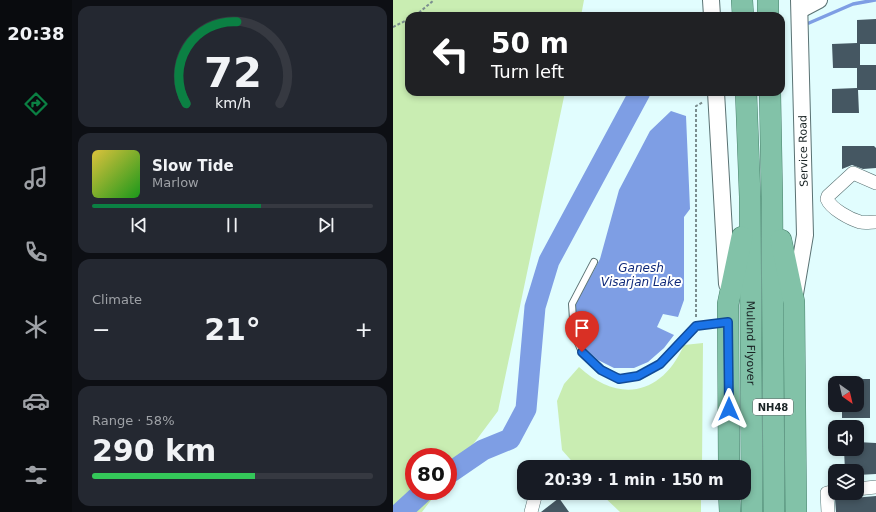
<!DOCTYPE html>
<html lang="en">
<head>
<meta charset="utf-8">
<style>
	:root { --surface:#171b24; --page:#242831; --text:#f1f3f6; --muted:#9ea1a6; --line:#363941; --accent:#0b8043 }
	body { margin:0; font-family:"DejaVu Sans",sans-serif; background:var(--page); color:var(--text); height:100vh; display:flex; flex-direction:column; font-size:15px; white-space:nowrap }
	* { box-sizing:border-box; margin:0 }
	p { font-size:13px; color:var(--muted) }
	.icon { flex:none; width:22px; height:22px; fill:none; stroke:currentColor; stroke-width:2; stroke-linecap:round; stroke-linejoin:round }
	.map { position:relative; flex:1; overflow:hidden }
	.details { display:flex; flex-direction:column; gap:6px; padding:6px; background:#0d0f14; width:321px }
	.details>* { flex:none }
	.hud { position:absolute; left:12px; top:12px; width:380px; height:84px; border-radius:12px; box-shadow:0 2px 6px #0003; background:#202124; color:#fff; overflow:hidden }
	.needle { width:26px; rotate:146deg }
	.controls { position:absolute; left:435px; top:376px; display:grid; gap:8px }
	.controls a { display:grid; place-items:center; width:36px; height:36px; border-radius:8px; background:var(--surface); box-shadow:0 2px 6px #0003; font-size:20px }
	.speed { position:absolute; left:12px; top:448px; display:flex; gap:8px; font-size:20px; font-weight:700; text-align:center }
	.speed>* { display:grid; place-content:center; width:52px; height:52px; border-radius:50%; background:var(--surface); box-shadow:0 2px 6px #0003; line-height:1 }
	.speed .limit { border:6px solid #d22; background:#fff; color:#111 }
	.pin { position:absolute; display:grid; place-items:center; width:34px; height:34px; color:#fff; margin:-41px -17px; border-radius:50% 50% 50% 0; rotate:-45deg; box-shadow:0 0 4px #0007 }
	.pin .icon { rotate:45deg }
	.me { position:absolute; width:44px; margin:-22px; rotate:0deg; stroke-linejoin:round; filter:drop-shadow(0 0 3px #0008) }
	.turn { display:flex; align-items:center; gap:14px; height:84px; padding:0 20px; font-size:18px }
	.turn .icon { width:52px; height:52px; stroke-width:2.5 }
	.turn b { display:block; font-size:28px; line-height:34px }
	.big { font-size:30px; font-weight:700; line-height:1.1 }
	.details .tile { flex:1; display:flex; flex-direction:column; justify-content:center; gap:6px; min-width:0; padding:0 14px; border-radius:12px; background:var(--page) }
	.details .dial { align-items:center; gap:0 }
	.dial svg { height:104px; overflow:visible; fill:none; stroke:var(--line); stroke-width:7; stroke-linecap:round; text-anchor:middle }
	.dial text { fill:var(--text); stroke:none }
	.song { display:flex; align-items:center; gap:12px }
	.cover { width:48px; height:48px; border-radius:6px; background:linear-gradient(135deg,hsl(50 70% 55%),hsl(120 70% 35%)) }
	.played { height:4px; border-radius:2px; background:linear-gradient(90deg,var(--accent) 60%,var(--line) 60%) }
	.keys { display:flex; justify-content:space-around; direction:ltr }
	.heat { display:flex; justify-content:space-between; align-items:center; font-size:22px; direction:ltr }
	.charge { height:6px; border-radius:3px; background:linear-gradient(90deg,#34c759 58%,var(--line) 0) }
	.trip { position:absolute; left:124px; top:460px; width:234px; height:40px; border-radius:12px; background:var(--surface); box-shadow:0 2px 6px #0003; font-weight:700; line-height:40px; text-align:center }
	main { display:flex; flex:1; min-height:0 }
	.tabs { display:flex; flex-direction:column; width:72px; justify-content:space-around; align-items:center; background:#090b0e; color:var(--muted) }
	.tabs .icon { width:28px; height:28px }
	.tabs .active { color:var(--accent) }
	.tabs b { font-size:18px; color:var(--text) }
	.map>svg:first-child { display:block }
	.green { fill:#c9edb2 }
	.water { fill:#7e9ee4 }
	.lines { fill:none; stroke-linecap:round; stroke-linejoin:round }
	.stream { stroke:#7e9ee4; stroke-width:3.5 }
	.river { stroke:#7e9ee4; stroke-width:21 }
	.building { fill:#455762 }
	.service-casing { stroke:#5a7273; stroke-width:8 }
	.minor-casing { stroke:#5a7273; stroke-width:14 }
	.tertiary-casing { stroke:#5a7273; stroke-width:18 }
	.trunk-casing { stroke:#48816c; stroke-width:22 }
	.path { stroke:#7b8e8f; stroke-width:2; stroke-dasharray:3 2; stroke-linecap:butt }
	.service { stroke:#fff; stroke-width:6 }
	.minor { stroke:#fff; stroke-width:13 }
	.tertiary { stroke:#fff; stroke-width:16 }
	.trunk { stroke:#82c2a8; stroke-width:21 }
	.route-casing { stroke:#114b97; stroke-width:10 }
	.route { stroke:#1a73e8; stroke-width:7 }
	.labels { text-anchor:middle; stroke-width:4; stroke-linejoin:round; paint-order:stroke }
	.shield { fill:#fff; stroke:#5e6566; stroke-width:1 }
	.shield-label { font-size:10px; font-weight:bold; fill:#192324 }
	.street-label { font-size:11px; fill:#192324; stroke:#fff }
	.water-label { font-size:12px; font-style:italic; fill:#0f2979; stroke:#fff }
</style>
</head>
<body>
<main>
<nav class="tabs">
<b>20:38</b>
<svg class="icon active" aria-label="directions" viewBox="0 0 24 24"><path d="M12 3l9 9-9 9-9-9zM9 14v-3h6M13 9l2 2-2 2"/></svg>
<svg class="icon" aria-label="music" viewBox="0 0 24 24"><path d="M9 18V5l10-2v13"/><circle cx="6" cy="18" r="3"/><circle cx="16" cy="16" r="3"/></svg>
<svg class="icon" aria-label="phone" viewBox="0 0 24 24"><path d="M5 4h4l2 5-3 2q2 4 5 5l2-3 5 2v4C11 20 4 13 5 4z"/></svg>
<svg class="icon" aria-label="climate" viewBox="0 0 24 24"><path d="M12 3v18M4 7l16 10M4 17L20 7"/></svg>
<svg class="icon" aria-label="car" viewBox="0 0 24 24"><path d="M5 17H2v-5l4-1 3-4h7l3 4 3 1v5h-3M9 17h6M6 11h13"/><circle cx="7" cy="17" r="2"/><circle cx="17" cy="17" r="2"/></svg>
<svg class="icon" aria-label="filters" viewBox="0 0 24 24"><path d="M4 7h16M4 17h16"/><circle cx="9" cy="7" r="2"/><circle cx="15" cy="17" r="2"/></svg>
</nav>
<section class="details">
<div class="tile dial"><svg viewBox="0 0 100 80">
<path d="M14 69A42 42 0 1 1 86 69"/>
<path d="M14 69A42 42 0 0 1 53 6" stroke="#0b8043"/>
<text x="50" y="56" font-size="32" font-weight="700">72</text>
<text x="50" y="72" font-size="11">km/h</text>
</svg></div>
<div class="tile">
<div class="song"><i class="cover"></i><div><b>Slow Tide</b><p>Marlow</p></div></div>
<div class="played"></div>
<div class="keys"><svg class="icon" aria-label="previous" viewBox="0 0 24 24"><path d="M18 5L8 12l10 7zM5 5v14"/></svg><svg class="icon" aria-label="pause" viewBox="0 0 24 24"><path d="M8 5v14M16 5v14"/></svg><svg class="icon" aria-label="next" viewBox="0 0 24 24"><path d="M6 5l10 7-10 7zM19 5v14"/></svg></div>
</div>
<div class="tile"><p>Climate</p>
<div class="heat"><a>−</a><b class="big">21°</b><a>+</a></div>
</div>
<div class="tile"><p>Range · 58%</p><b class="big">290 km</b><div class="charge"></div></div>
</section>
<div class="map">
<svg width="483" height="512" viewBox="0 0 483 512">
	<rect width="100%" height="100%" fill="#e1fdfe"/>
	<!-- green -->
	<g class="green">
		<path d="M 0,0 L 191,0 L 188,16 L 16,16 L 16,92 L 172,92 L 105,411 L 55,478 L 55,457 L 21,457 L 21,491 L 45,491 L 29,512 L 0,512 Z"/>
		<path d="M 310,343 L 309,467 L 184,467 L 169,450 L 164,401 L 171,384 L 186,367 C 226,404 269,395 291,345 Z"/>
		<path d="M 207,493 L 308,493 L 308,512 L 227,512 Z"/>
	</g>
	<!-- water -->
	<path class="water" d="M 278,111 L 293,116 L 297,209 L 291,217 L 291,300 L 285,317 L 270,314 L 264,327 L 281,335 L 271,348 L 255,362 L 241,368 L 221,368 L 205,360 L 192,348 L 183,325 L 182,305 L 207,259 L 226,190 L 257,131 Z"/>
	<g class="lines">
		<!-- stream -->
		<path class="stream" d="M 416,23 L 460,4 L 482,0"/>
		<!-- river -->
		<g class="river">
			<path d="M 55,474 L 90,450 L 117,439 L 133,409 L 142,307 L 156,261 L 247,92"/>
			<path d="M 8,512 L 31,491"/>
		</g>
	</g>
	<!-- building -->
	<g class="building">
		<path d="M 483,19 L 483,44 L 467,44 L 467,65 L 483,65 L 483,90 L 465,90 L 466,113 L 439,113 L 439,89 L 464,88 L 464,68 L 440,68 L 439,44 L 464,43 L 464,20 Z"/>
		<path d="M 449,146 L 481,146 L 483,148 L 483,168 L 470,169 L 459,165 L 449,169 Z"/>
		<path d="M 464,379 L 477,379 L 477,418 L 449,418 L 449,405 L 464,405 Z"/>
		<path d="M 464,442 L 483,443 L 483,474 L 464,475 L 464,471 L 452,471 L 451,449 L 464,449 Z"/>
		<path d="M 450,493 L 457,493 L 460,498 L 483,496 L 483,512 L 443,512 L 442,499 L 447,497 Z"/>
		<path d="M 166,498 L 176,512 L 148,512 Z"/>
	</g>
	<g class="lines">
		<!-- service casing -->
		<g class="service-casing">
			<path id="service" d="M 201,262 L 179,304 L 181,334 L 189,352 L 208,369 L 226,379 L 245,376 L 267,364 L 303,326 L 331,322"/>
		</g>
		<!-- minor casing -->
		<g class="minor-casing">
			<g id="minor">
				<path d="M 483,183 L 460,173 L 435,196 L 434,199 C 438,209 457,219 467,222 C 472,223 478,222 483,222"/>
				<path d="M 464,489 L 483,487"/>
				<path d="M 138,512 L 143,493"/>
				<path d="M 435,512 L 434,493 L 442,491"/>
			</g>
		</g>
		<!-- tertiary casing -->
		<g class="tertiary-casing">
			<g id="tertiary">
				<path d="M 318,0 L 319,16"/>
				<path d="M 407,10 L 426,0"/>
				<path d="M 323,92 L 334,284"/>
				<path d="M 402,294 L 412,235 L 406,0"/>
			</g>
		</g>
		<!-- trunk casing -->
		<g class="trunk-casing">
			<g id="trunk">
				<path d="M 349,0 L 350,16"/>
				<path d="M 375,0 L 375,16"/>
				<path id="s1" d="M 353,92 L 357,197 L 359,512"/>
				<path d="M 377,92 L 379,198 L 381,512"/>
				<path d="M 388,240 L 401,302 L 403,512"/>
				<path d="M 336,467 L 335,304 L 349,237"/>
				<path d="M 336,493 L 337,512"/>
			</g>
		</g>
		<!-- path -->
		<g class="path">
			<path d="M 22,16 L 41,0"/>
			<path d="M 0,27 L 16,19"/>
			<path d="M 303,317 L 303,106 L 310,102"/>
		</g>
		<!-- service -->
		<use href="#service" class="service"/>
		<!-- minor -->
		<use href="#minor" class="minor"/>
		<!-- tertiary -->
		<use href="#tertiary" class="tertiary"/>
		<!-- trunk -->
		<use href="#trunk" class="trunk"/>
	</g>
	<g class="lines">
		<!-- route casing -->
		<g class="route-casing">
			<path id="route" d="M 189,352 L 208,370 L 226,379 L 245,376 L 267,364 L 303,326 L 335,322 L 336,409"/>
		</g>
		<!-- route -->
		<use href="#route" class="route"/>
	</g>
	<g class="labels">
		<!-- shield labels -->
		<rect class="shield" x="360" y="399" width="40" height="16" rx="3"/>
		<g class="shield-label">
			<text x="380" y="411">NH48</text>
		</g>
		<!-- street labels -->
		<g class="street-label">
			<text transform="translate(410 151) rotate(-91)" y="4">Service Road</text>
			<text dy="4" stroke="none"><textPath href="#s1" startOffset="251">Mulund Flyover</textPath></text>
		</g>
		<!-- water labels -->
		<g class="water-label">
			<text x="248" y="272">Ganesh<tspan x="248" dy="14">Visarjan Lake</tspan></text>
		</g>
	</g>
</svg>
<div class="controls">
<a><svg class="needle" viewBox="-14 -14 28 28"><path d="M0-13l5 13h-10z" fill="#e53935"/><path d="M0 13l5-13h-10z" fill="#9ea1a6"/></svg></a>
<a><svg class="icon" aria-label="sound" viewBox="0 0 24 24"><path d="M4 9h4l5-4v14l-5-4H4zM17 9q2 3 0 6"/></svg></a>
<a><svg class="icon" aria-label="layers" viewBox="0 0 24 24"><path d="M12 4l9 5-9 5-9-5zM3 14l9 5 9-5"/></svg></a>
</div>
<div class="speed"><div class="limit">80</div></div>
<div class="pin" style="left:189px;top:352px;background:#d93025"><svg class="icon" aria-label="arrive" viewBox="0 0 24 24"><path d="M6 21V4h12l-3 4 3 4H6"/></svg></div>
<svg class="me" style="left:336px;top:409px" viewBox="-20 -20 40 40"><path d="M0-17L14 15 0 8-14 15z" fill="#1a73e8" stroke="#fff" stroke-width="4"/></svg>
<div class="trip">20:39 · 1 min · 150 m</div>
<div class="hud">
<div class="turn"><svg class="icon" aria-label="left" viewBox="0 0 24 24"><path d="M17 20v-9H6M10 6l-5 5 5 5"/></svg><div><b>50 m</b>Turn left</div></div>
</div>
</div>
</main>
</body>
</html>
